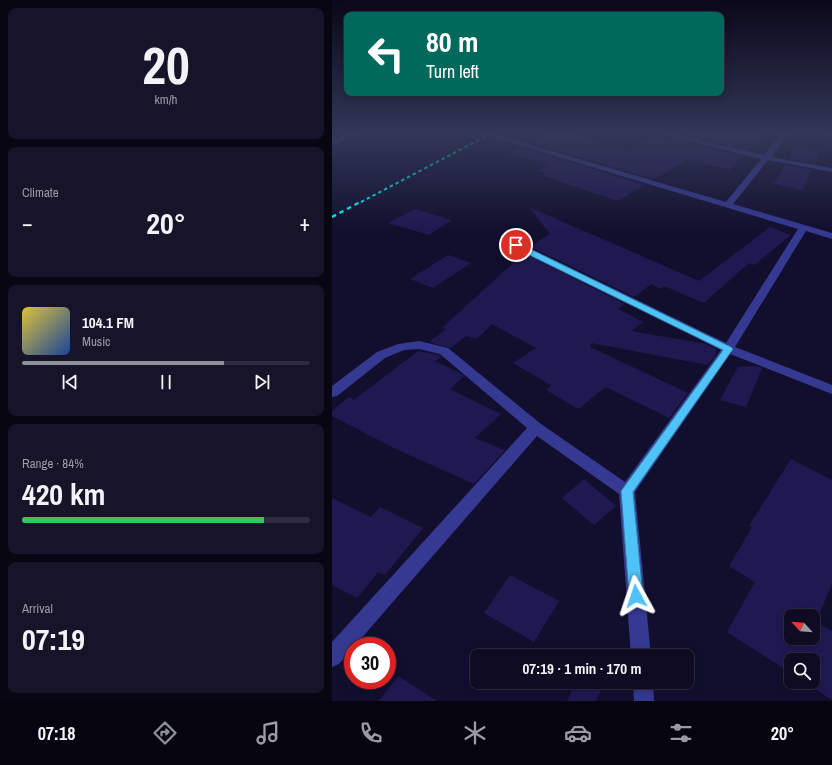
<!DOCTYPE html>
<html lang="en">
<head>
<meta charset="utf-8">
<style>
	:root { --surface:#0e0b22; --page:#17142a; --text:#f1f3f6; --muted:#9b9ba5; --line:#2e2b40; --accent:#8c9099 }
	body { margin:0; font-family:"Archivo Narrow",sans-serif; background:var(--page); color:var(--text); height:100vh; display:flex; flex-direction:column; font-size:15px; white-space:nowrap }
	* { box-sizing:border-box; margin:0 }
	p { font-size:13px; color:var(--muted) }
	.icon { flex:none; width:22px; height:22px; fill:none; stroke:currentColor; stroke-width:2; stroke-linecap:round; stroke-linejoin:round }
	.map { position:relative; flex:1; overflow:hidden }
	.drawer { display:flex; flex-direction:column; gap:8px; padding:8px; background:#080613; width:332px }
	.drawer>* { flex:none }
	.top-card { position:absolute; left:12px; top:12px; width:380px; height:84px; border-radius:8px; box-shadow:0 2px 10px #0003,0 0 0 1px var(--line); background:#00695c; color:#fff; overflow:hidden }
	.needle { width:26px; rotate:296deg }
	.tools { position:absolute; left:452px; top:609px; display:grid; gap:8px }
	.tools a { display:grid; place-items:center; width:36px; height:36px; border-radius:8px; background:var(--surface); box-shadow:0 2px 10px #0003,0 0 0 1px var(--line); font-size:20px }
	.speed { position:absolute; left:12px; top:637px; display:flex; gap:8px; font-size:20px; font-weight:700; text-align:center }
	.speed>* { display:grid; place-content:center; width:52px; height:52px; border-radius:50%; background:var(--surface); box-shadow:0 2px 10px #0003,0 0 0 1px var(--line); line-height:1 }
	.speed .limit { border:6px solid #d22; background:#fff; color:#111 }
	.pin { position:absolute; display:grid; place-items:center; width:34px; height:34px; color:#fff; margin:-17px; border:2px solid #fff; border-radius:50%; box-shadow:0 1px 4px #0007 }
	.me { position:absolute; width:44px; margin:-22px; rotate:355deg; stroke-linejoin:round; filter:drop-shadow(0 0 3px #0008) }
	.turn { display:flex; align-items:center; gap:14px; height:84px; padding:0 16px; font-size:18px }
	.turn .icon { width:52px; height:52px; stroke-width:2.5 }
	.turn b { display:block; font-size:28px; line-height:34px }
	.big { font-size:30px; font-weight:800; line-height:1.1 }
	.drawer .card { flex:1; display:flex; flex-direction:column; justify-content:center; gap:6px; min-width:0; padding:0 14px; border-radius:8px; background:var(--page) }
	.drawer .dial { align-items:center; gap:0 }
	.dial b { font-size:52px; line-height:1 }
	.song { display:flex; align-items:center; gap:12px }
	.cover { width:48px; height:48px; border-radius:6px; background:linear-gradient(135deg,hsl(50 70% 55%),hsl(220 70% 35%)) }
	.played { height:4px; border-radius:2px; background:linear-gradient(90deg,var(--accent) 70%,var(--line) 70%) }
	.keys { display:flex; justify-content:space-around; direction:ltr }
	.heat { display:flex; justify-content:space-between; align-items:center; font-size:22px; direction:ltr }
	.charge { height:6px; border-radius:3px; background:linear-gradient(90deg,#34c759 84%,var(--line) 0) }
	.trip { position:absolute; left:138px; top:649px; width:224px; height:40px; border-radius:8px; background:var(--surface); box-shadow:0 2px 10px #0003,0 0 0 1px var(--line); font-weight:800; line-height:40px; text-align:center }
	.dock { display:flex; height:64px; justify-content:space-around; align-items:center; background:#06040e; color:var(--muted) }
	.dock .icon { width:28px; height:28px }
	.dock .selected { color:var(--accent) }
	.dock b { font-size:18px; color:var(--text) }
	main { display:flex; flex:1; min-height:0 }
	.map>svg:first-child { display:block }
	.building { fill:#201951; fill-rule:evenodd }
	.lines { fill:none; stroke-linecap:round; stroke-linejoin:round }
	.minor { fill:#353991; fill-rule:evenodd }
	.rail-far1 { stroke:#08faff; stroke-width:2; stroke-dasharray:3.5 3; stroke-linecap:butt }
	.rail { stroke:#08faff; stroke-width:2.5; stroke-dasharray:4.5 4; stroke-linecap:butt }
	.route { fill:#4fc3f7; stroke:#337fa1 }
</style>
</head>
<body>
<main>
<section class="drawer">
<div class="card dial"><b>20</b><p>km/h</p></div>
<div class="card"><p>Climate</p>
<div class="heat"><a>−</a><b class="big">20°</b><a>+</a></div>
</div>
<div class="card">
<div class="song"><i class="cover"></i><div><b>104.1 FM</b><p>Music</p></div></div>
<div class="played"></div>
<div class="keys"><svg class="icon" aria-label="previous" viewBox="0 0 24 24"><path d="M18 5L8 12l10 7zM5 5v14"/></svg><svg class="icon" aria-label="pause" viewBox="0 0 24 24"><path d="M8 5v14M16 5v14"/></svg><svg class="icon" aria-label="next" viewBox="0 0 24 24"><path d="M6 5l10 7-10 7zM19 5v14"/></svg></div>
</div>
<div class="card"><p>Range · 84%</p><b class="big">420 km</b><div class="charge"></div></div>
<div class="card"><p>Arrival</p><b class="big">07:19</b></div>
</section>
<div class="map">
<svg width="500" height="701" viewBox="0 0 500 701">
	<rect width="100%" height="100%" fill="#120f2e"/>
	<!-- building -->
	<g class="building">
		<path d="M 219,133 L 235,133 L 298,150 L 322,136 L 350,142 L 351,141 L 411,156 L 398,170 L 355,160 L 322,179 L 198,143 Z"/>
		<path d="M 360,133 L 433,133 L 417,150 L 357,136 Z"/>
		<path d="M 190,147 L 313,185 L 286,201 L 211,176 L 215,174 L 205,171 L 216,165 L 176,154 Z"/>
		<path d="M 463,147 L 489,151 L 483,163 L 457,159 Z"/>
		<path d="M 453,165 L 480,170 L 470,190 L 442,184 Z"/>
		<path d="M 197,207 L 367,281 L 438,227 L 459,235 L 422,265 L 417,263 L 372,303 L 332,286 L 329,289 L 319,284 L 302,297 L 199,247 L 206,241 L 218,234 Z"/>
		<path d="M 83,209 L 120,220 L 97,235 L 56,223 Z"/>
		<path d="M 192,253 L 293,304 L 286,309 L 311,322 L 299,331 L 374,344 L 384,349 L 383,356 L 376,365 L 259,343 L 258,347 L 356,393 L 337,418 L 274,387 L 246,409 L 214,390 L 219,385 L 181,363 L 204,348 L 160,324 L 145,339 L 134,336 L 119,348 L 97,342 L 114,329 L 110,328 Z"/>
		<path d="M 116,255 L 139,263 L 101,288 L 78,279 Z"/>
		<path d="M 86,351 L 107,355 L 109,357 L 103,361 L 126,372 L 132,376 L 118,389 L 169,414 L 143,438 L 173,450 L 142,484 L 64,449 L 0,416 L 0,411 L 17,397 L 22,400 Z"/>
		<path d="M 424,366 L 430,368 L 414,407 L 388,400 L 406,367 Z"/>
		<path d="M 459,459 L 500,480 L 500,584 L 484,622 L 500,631 L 500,700 L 472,682 L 481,682 L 481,660 L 459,660 L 459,673 L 395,632 L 423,582 L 397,566 L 420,527 L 417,526 ZM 459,616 L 481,616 L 481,638 L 459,638 Z"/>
		<path d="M 252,479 L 284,506 L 262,525 L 230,498 Z"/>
		<path d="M 0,498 L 39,517 L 48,507 L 91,528 L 53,575 L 46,572 L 25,598 L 0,585 Z"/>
		<path d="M 178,575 L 227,601 L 202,642 L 152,613 Z"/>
		<path d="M 66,676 L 105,701 L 47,701 Z"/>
		<path d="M 244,682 L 273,682 L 264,701 L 235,701 Z"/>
	</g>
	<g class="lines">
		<!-- minor -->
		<g class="minor">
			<path d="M 19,133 L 28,133 L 0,145 L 0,141 Z"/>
			<path d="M 147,133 L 158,133 L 394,202 L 429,159 L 326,133 L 338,133 L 432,155 L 450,133 L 457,133 L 439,157 L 500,168 L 500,172 L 436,160 L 401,204 L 500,233 L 500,239 L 474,231 L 403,347 L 500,385 L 500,394 L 398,354 L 303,492 L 319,656 L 299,656 L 287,494 L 205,436 L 7,664 L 0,667 L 0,642 L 195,428 L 108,354 L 87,349 L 72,350 L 53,358 L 5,396 L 0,397 L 0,386 L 45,352 L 66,344 L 87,341 L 116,348 L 209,424 L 293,482 L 389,350 L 179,245 L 181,243 L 187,243 L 394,343 L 466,229 Z"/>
			<path d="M 489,133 L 500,133 L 500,137 L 490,134 Z"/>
			<path d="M 301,682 L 321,682 L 322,701 L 302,701 Z"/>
		</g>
		<!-- rail-far1 -->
		<path class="rail-far1" d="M 29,202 L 160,133"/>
		<!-- rail -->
		<path class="rail" d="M 0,217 L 30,201"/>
	</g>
	<!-- sky -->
	<linearGradient id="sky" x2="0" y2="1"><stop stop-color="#0a0819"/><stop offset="0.58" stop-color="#333757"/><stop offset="1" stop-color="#333757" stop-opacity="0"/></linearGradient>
	<rect width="500" height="231" fill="url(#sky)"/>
	<!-- route -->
	<path class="route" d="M 181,243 L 186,243 L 399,347 L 401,349 L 301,492 L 311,596 L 309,601 L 304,602 L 299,601 L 297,596 L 289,491 L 391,350 L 181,247 Z"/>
</svg>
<div class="tools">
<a><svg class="needle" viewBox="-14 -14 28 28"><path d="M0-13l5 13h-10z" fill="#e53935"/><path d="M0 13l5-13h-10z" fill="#9b9ba5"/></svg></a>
<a><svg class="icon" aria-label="search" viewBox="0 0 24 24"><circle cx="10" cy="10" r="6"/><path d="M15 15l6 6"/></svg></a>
</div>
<div class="speed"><div class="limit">30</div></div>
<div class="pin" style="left:184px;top:245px;background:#d93025"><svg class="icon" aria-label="arrive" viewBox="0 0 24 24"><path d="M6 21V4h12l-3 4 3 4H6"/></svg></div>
<svg class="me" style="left:304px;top:596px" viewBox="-20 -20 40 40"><path d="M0-17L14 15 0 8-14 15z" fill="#4fc3f7" stroke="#fff" stroke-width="4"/></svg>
<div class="trip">07:19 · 1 min · 170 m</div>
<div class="top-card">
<div class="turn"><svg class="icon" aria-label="left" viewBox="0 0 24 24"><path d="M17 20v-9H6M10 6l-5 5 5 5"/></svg><div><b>80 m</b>Turn left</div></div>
</div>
</div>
</main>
<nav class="dock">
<b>07:18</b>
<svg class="icon selected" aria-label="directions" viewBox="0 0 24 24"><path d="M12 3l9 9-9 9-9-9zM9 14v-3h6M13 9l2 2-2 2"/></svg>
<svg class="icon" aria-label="music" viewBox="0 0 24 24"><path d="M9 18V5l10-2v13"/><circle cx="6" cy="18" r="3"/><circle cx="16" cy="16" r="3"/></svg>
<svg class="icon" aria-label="phone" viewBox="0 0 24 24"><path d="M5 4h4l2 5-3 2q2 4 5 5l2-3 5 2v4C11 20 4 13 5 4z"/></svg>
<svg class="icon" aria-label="climate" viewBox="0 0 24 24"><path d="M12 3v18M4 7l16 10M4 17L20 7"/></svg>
<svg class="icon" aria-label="car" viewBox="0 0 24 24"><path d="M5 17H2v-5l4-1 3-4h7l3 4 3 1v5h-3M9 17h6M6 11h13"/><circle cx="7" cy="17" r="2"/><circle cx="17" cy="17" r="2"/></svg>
<svg class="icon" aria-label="filters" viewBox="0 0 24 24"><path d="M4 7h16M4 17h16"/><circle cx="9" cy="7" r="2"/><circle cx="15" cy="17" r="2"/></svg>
<b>20°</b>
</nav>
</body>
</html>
